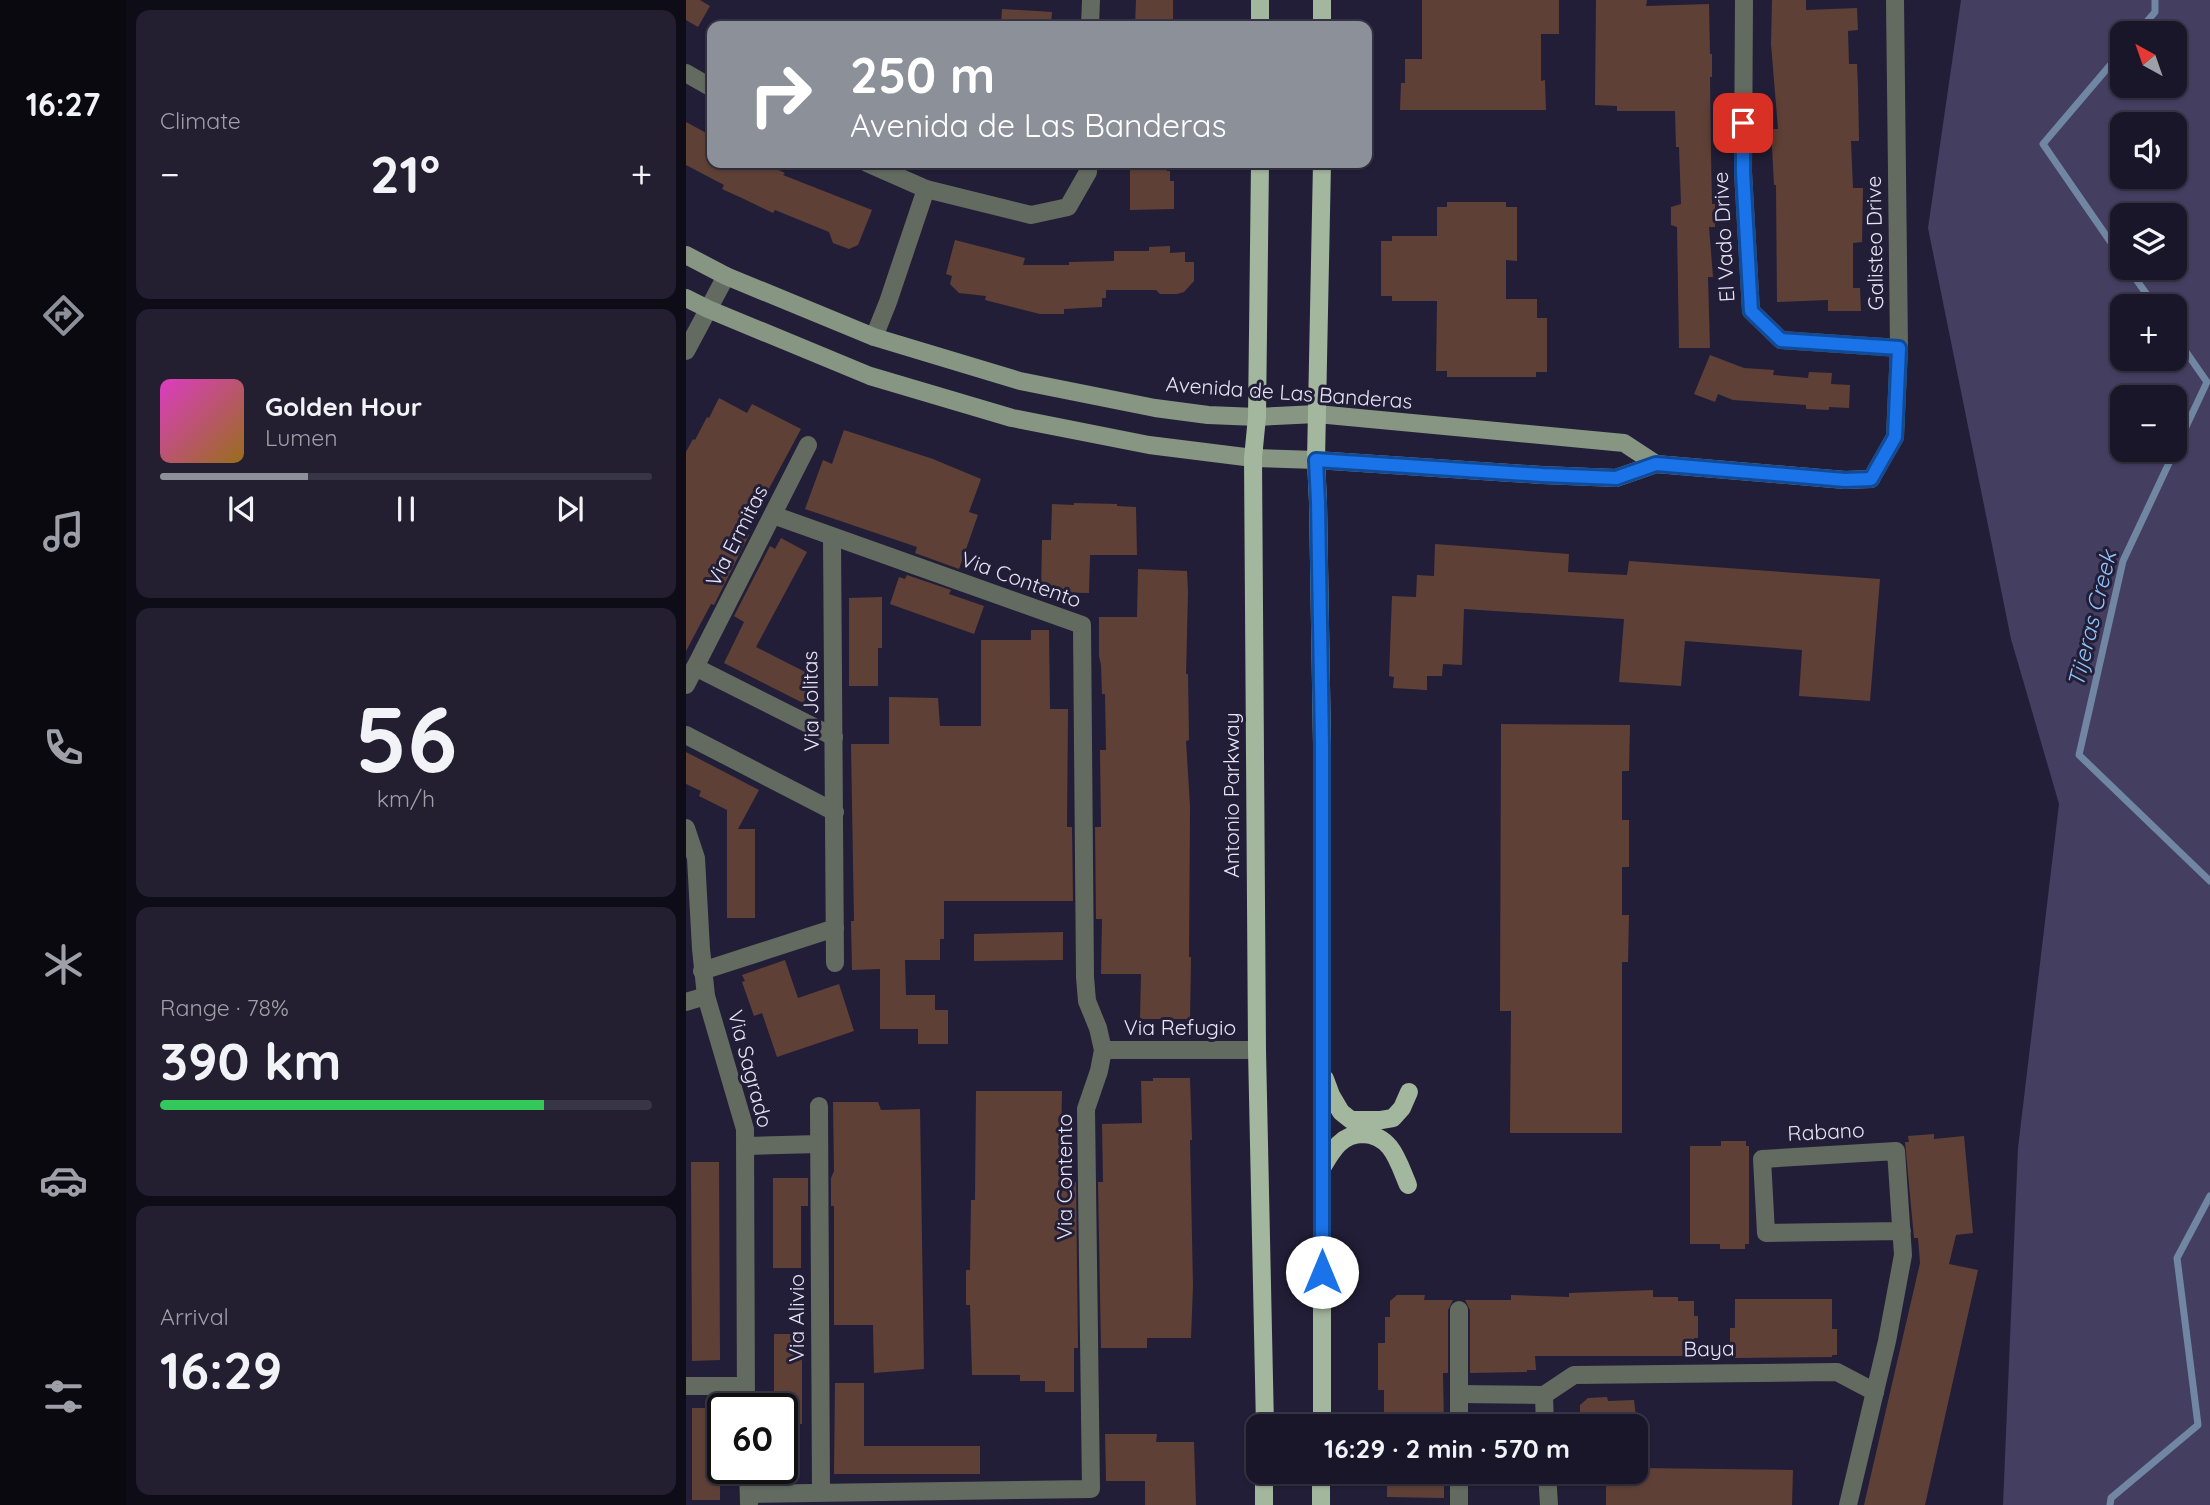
<!DOCTYPE html>
<html lang="en">
<head>
<meta charset="utf-8">
<style>
	:root { --surface:#1a1629; --page:#231f31; --text:#f1f3f6; --muted:#9f9fa8; --line:#383546; --accent:#8c9099 }
	body { margin:0; font-family:Quicksand,sans-serif; background:var(--page); color:var(--text); height:100vh; display:flex; flex-direction:column; font-size:26px; white-space:nowrap }
	* { box-sizing:border-box; margin:0 }
	p { font-size:23px; color:var(--muted) }
	.icon { flex:none; width:38px; height:38px; fill:none; stroke:currentColor; stroke-width:2; stroke-linecap:round; stroke-linejoin:round }
	.map { position:relative; flex:1; overflow:hidden }
	.panel { display:flex; flex-direction:column; gap:10px; padding:10px; background:#0e0c17; width:560px }
	.panel>* { flex:none }
	.top-card { position:absolute; left:21px; top:21px; width:665px; height:147px; border-radius:14px; box-shadow:0 2px 5px #0004,0 0 0 2px var(--line); background:#8c9099; color:#fff; overflow:hidden }
	.needle { width:46px; rotate:320deg }
	.tools { position:absolute; left:1424px; top:21px; display:grid; gap:14px }
	.tools a { display:grid; place-items:center; width:77px; height:77px; border-radius:14px; background:var(--surface); box-shadow:0 2px 5px #0004,0 0 0 2px var(--line); font-size:35px }
	.speed { position:absolute; left:21px; top:1393px; display:flex; gap:14px; font-size:35px; font-weight:700; text-align:center }
	.speed>* { display:grid; place-content:center; width:91px; height:91px; border-radius:50%; background:var(--surface); box-shadow:0 2px 5px #0004,0 0 0 2px var(--line); line-height:1 }
	.speed .limit { border:4px solid #111; border-radius:10px; background:#fff; color:#111 }
	.pin { position:absolute; display:grid; place-items:center; width:60px; height:60px; color:#fff; margin:-30px; border-radius:14px; box-shadow:0 4px 10px #0006 }
	.me { position:absolute; width:77px; margin:-38px; rotate:0deg; stroke-linejoin:round; filter:drop-shadow(0 0 5px #0008) }
	.turn { display:flex; align-items:center; gap:24px; height:147px; padding:0 28px; font-size:32px }
	.turn .icon { width:91px; height:91px; stroke-width:2.5 }
	.turn b { display:block; font-size:49px; line-height:60px }
	.big { font-size:52px; font-weight:700; line-height:1.1 }
	.panel .tile { flex:1; display:flex; flex-direction:column; justify-content:center; gap:10px; min-width:0; padding:0 24px; border-radius:14px; background:var(--page) }
	.panel .dial { align-items:center; gap:0 }
	.dial b { font-size:91px; line-height:1 }
	.song { display:flex; align-items:center; gap:21px }
	.cover { width:84px; height:84px; border-radius:10px; background:linear-gradient(135deg,hsl(310 70% 55%),hsl(40 70% 35%)) }
	.played { height:7px; border-radius:4px; background:linear-gradient(90deg,var(--accent) 30%,var(--line) 30%) }
	.keys { display:flex; justify-content:space-around; direction:ltr }
	.heat { display:flex; justify-content:space-between; align-items:center; font-size:38px; direction:ltr }
	.charge { height:10px; border-radius:5px; background:linear-gradient(90deg,#34c759 78%,var(--line) 0) }
	.trip { position:absolute; left:560px; top:1414px; width:402px; height:70px; border-radius:14px; background:var(--surface); box-shadow:0 2px 5px #0004,0 0 0 2px var(--line); font-weight:700; line-height:70px; text-align:center }
	main { display:flex; flex:1; min-height:0 }
	.menu { display:flex; flex-direction:column; width:126px; justify-content:space-around; align-items:center; background:#0a0910; color:var(--muted) }
	.menu .icon { width:49px; height:49px }
	.menu .on { color:var(--accent) }
	.menu b { font-size:32px; color:var(--text) }
	.map>svg:first-child { display:block }
	.green { fill:#443e61; fill-rule:evenodd }
	.lines { fill:none; stroke-linecap:round; stroke-linejoin:round }
	.stream { stroke:#7186a2; stroke-width:7 }
	.building { fill:#5f4036 }
	.street { stroke:#636b60; stroke-width:18 }
	.secondary { stroke:#879583; stroke-width:18 }
	.primary { stroke:#a3b69e; stroke-width:18 }
	.route-casing { stroke:#114b97; stroke-width:18 }
	.route { stroke:#1a73e8; stroke-width:12 }
	.labels { text-anchor:middle; stroke-width:6; stroke-linejoin:round; paint-order:stroke }
	.street-label { font-size:21px; fill:#e6e4f5; stroke:#221e37 }
	.water-label { font-size:23px; font-style:italic; fill:#90c4f9; stroke:#221e37 }
</style>
</head>
<body>
<main>
<nav class="menu">
<b>16:27</b>
<svg class="icon on" aria-label="directions" viewBox="0 0 24 24"><path d="M12 3l9 9-9 9-9-9zM9 14v-3h6M13 9l2 2-2 2"/></svg>
<svg class="icon" aria-label="music" viewBox="0 0 24 24"><path d="M9 18V5l10-2v13"/><circle cx="6" cy="18" r="3"/><circle cx="16" cy="16" r="3"/></svg>
<svg class="icon" aria-label="phone" viewBox="0 0 24 24"><path d="M5 4h4l2 5-3 2q2 4 5 5l2-3 5 2v4C11 20 4 13 5 4z"/></svg>
<svg class="icon" aria-label="climate" viewBox="0 0 24 24"><path d="M12 3v18M4 7l16 10M4 17L20 7"/></svg>
<svg class="icon" aria-label="car" viewBox="0 0 24 24"><path d="M5 17H2v-5l4-1 3-4h7l3 4 3 1v5h-3M9 17h6M6 11h13"/><circle cx="7" cy="17" r="2"/><circle cx="17" cy="17" r="2"/></svg>
<svg class="icon" aria-label="filters" viewBox="0 0 24 24"><path d="M4 7h16M4 17h16"/><circle cx="9" cy="7" r="2"/><circle cx="15" cy="17" r="2"/></svg>
</nav>
<section class="panel">
<div class="tile"><p>Climate</p>
<div class="heat"><a>−</a><b class="big">21°</b><a>+</a></div>
</div>
<div class="tile">
<div class="song"><i class="cover"></i><div><b>Golden Hour</b><p>Lumen</p></div></div>
<div class="played"></div>
<div class="keys"><svg class="icon" aria-label="previous" viewBox="0 0 24 24"><path d="M18 5L8 12l10 7zM5 5v14"/></svg><svg class="icon" aria-label="pause" viewBox="0 0 24 24"><path d="M8 5v14M16 5v14"/></svg><svg class="icon" aria-label="next" viewBox="0 0 24 24"><path d="M6 5l10 7-10 7zM19 5v14"/></svg></div>
</div>
<div class="tile dial"><b>56</b><p>km/h</p></div>
<div class="tile"><p>Range · 78%</p><b class="big">390 km</b><div class="charge"></div></div>
<div class="tile"><p>Arrival</p><b class="big">16:29</b></div>
</section>
<div class="map">
<svg width="1524" height="1505" viewBox="0 0 1524 1505">
	<rect width="100%" height="100%" fill="#221e37"/>
	<!-- green -->
	<path class="green" d="M 1275,0 L 1524,0 L 1524,1505 L 1317,1505 L 1332,1148 L 1373,804 L 1325,639 L 1242,228 ZM 1437,33 L 1489,33 L 1489,86 L 1437,86 ZM 1437,124 L 1489,124 L 1489,177 L 1437,177 ZM 1437,215 L 1489,215 L 1489,268 L 1437,268 ZM 1437,306 L 1489,306 L 1489,359 L 1437,359 ZM 1437,397 L 1489,397 L 1489,450 L 1437,450 Z"/>
	<g class="lines">
		<!-- stream -->
		<g class="stream">
			<path d="M 1451,33 L 1469,12 L 1469,0"/>
			<path d="M 1437,50 L 1357,144 L 1437,260"/>
			<path d="M 1442,268 L 1469,306"/>
			<path d="M 1489,336 L 1521,382 L 1437,561 L 1393,755 L 1524,881"/>
			<path d="M 1424,1505 L 1425,1498 L 1512,1425 L 1491,1258 L 1524,1196"/>
		</g>
	</g>
	<!-- building -->
	<g class="building">
		<path d="M 0,0 L 14,0 L 24,6 L 12,27 L 0,20 Z"/>
		<path d="M 450,0 L 487,0 L 487,26 L 449,26 Z"/>
		<path d="M 736,0 L 873,0 L 873,34 L 855,34 L 855,81 L 859,80 L 860,110 L 714,110 L 715,83 L 719,83 L 719,59 L 736,59 Z"/>
		<path d="M 910,0 L 961,0 L 960,6 L 1023,4 L 1024,54 L 1026,54 L 1026,77 L 1024,77 L 1025,154 L 1026,204 L 1029,204 L 1029,227 L 1023,227 L 1027,277 L 1022,277 L 1024,348 L 993,348 L 991,227 L 985,225 L 985,207 L 995,204 L 993,147 L 990,147 L 989,111 L 931,111 L 931,106 L 909,105 Z"/>
		<path d="M 1086,0 L 1120,0 L 1120,10 L 1171,8 L 1172,30 L 1162,31 L 1163,64 L 1171,64 L 1172,88 L 1173,141 L 1165,141 L 1167,188 L 1177,188 L 1176,242 L 1167,243 L 1167,288 L 1174,288 L 1175,311 L 1142,311 L 1142,300 L 1091,302 L 1090,185 L 1088,185 L 1085,129 L 1092,129 L 1085,44 Z"/>
		<path d="M 316,9 L 366,12 L 365,26 L 315,26 Z"/>
		<path d="M 0,122 L 26,136 L 26,163 L 78,163 L 99,173 L 97,175 L 186,210 L 172,245 L 163,249 L 147,243 L 143,232 L 89,210 L 87,213 L 58,199 L 36,189 L 38,185 L 0,165 Z"/>
		<path d="M 444,163 L 481,163 L 481,171 L 484,171 L 484,181 L 488,181 L 488,209 L 444,210 Z"/>
		<path d="M 761,202 L 820,202 L 820,207 L 831,207 L 831,261 L 820,260 L 820,299 L 851,299 L 851,318 L 861,318 L 861,372 L 850,372 L 850,377 L 761,377 L 761,371 L 750,371 L 751,301 L 706,301 L 706,296 L 695,296 L 695,241 L 706,241 L 706,236 L 751,236 L 751,207 L 761,207 Z"/>
		<path d="M 269,240 L 339,258 L 337,265 L 383,265 L 383,262 L 428,261 L 428,251 L 463,251 L 463,247 L 484,246 L 484,253 L 499,252 L 499,262 L 508,262 L 508,281 L 498,292 L 491,294 L 474,294 L 470,290 L 420,290 L 420,298 L 416,298 L 416,307 L 378,309 L 378,314 L 354,314 L 299,300 L 300,296 L 273,293 L 264,284 L 266,276 L 260,274 Z"/>
		<path d="M 1024,355 L 1058,368 L 1088,370 L 1087,375 L 1122,378 L 1123,372 L 1146,373 L 1145,384 L 1164,385 L 1163,408 L 1143,407 L 1143,410 L 1120,409 L 1120,405 L 1047,400 L 1032,394 L 1029,402 L 1008,394 Z"/>
		<path d="M 33,398 L 61,413 L 66,404 L 115,429 L 59,533 L 63,535 L 28,605 L 25,604 L 0,651 L 0,452 L 7,439 L 9,440 L 21,417 L 23,418 Z"/>
		<path d="M 158,430 L 247,459 L 295,479 L 283,512 L 292,515 L 273,569 L 229,553 L 231,547 L 119,509 L 137,460 L 146,464 Z"/>
		<path d="M 388,503 L 431,504 L 431,506 L 450,507 L 451,555 L 404,555 L 403,593 L 355,592 L 356,540 L 365,540 L 366,504 L 388,505 Z"/>
		<path d="M 95,538 L 121,552 L 70,647 L 131,678 L 117,703 L 38,663 L 58,622 L 48,616 L 84,546 L 89,549 Z"/>
		<path d="M 749,544 L 883,554 L 882,572 L 941,575 L 943,561 L 1194,579 L 1184,701 L 1113,696 L 1116,650 L 999,641 L 995,686 L 933,682 L 938,619 L 778,609 L 776,665 L 757,664 L 756,676 L 741,676 L 741,690 L 707,688 L 708,677 L 703,676 L 706,596 L 730,597 L 731,575 L 748,576 Z"/>
		<path d="M 452,569 L 501,571 L 502,592 L 500,674 L 502,674 L 503,740 L 500,741 L 504,806 L 503,957 L 505,957 L 504,1019 L 454,1019 L 455,974 L 415,974 L 416,919 L 410,919 L 409,827 L 415,827 L 414,750 L 420,750 L 419,694 L 416,694 L 415,665 L 413,656 L 413,617 L 451,617 Z"/>
		<path d="M 221,575 L 265,590 L 263,594 L 298,606 L 288,634 L 204,604 L 213,577 L 219,579 Z"/>
		<path d="M 196,597 L 196,648 L 192,648 L 192,686 L 163,686 L 163,598 Z"/>
		<path d="M 345,630 L 363,630 L 364,709 L 382,709 L 381,827 L 386,827 L 387,901 L 258,901 L 258,939 L 254,939 L 254,960 L 219,960 L 220,995 L 249,995 L 249,1010 L 262,1010 L 262,1044 L 232,1044 L 232,1029 L 194,1029 L 194,969 L 166,970 L 165,921 L 168,921 L 165,744 L 203,744 L 203,697 L 252,698 L 254,726 L 295,726 L 295,640 L 345,640 Z"/>
		<path d="M 815,724 L 944,725 L 943,771 L 936,771 L 936,820 L 943,820 L 943,867 L 936,867 L 936,915 L 943,915 L 942,962 L 936,962 L 936,1133 L 824,1133 L 825,1011 L 814,1011 Z"/>
		<path d="M 0,752 L 73,790 L 52,829 L 69,829 L 69,918 L 41,918 L 41,810 L 13,796 L 15,791 L 0,784 Z"/>
		<path d="M 377,932 L 377,960 L 288,961 L 288,934 Z"/>
		<path d="M 99,960 L 112,998 L 153,984 L 168,1031 L 91,1057 L 76,1013 L 68,1016 L 56,982 L 59,981 L 56,975 Z"/>
		<path d="M 467,1078 L 504,1078 L 506,1140 L 504,1140 L 507,1286 L 505,1338 L 461,1338 L 461,1348 L 415,1348 L 412,1182 L 417,1182 L 416,1124 L 456,1123 L 455,1081 L 467,1081 Z"/>
		<path d="M 290,1091 L 376,1091 L 375,1139 L 379,1139 L 379,1182 L 390,1182 L 392,1348 L 388,1348 L 388,1392 L 359,1392 L 359,1381 L 334,1381 L 334,1375 L 286,1375 L 284,1305 L 280,1305 L 280,1270 L 284,1270 L 285,1200 L 289,1200 Z"/>
		<path d="M 147,1102 L 192,1102 L 195,1110 L 234,1109 L 238,1369 L 188,1373 L 187,1325 L 148,1325 L 148,1206 L 145,1206 L 145,1178 L 148,1171 Z"/>
		<path d="M 1248,1134 L 1248,1139 L 1278,1136 L 1287,1233 L 1270,1235 L 1263,1264 L 1292,1270 L 1239,1505 L 1178,1505 L 1234,1263 L 1232,1238 L 1228,1238 L 1219,1142 L 1223,1142 L 1222,1136 Z"/>
		<path d="M 1035,1141 L 1060,1141 L 1060,1146 L 1063,1146 L 1063,1244 L 1059,1244 L 1059,1249 L 1034,1249 L 1034,1244 L 1004,1244 L 1004,1146 L 1035,1146 Z"/>
		<path d="M 5,1162 L 33,1162 L 34,1360 L 6,1361 Z"/>
		<path d="M 87,1178 L 122,1178 L 122,1206 L 115,1206 L 115,1268 L 87,1268 Z"/>
		<path d="M 967,1290 L 967,1297 L 992,1297 L 992,1301 L 1008,1301 L 1008,1316 L 1012,1316 L 1012,1338 L 1008,1338 L 1008,1356 L 849,1356 L 850,1370 L 841,1370 L 841,1372 L 784,1373 L 784,1310 L 779,1300 L 825,1300 L 825,1295 L 883,1297 L 883,1293 Z"/>
		<path d="M 711,1295 L 739,1295 L 738,1300 L 767,1300 L 762,1310 L 762,1373 L 757,1373 L 758,1426 L 698,1426 L 698,1390 L 692,1390 L 692,1343 L 699,1343 L 699,1317 L 704,1317 L 704,1301 Z"/>
		<path d="M 1049,1299 L 1146,1299 L 1146,1329 L 1151,1329 L 1151,1355 L 1146,1355 L 1146,1357 L 1049,1358 L 1049,1355 L 1044,1355 L 1044,1328 L 1049,1328 Z"/>
		<path d="M 88,1334 L 116,1334 L 116,1424 L 96,1424 L 96,1409 L 88,1409 Z"/>
		<path d="M 149,1383 L 178,1383 L 178,1446 L 294,1446 L 294,1474 L 148,1474 Z"/>
		<path d="M 921,1397 L 922,1401 L 948,1400 L 951,1426 L 894,1426 L 894,1405 L 902,1398 Z"/>
		<rect x="6" y="1408" width="28" height="92"/>
		<path d="M 419,1434 L 471,1434 L 470,1442 L 508,1442 L 510,1505 L 459,1505 L 459,1481 L 420,1481 Z"/>
		<path d="M 950,1468 L 1107,1470 L 1106,1505 L 920,1505 L 920,1472 L 950,1472 Z"/>
		<path d="M 734,1472 L 758,1472 L 758,1498 L 701,1497 L 701,1474 Z"/>
	</g>
	<g class="lines">
		<!-- street -->
		<g class="street">
			<path d="M 1058,0 L 1057,172 L 1065,311 L 1095,340 L 1213,348"/>
			<path d="M 404,26 L 405,0"/>
			<path d="M 0,73 L 26,88"/>
			<path d="M 181,163 L 240,189 L 345,215 L 382,207 L 402,172 L 402,163"/>
			<path d="M 188,337 L 202,302 L 240,189"/>
			<path d="M 0,351 L 40,276"/>
			<path d="M 1185,479 L 1209,437 L 1213,348 L 1209,0"/>
			<path d="M 146,537 L 149,963"/>
			<path d="M 9,667 L 148,737"/>
			<path d="M 0,685 L 122,445"/>
			<path d="M 0,735 L 149,812"/>
			<path d="M 0,828 L 10,858 L 15,949 L 20,996 L 59,1129 L 60,1409"/>
			<path d="M 16,971 L 149,928"/>
			<path d="M 0,1002 L 20,996"/>
			<path d="M 417,1050 L 571,1050"/>
			<path d="M 133,1106 L 135,1492"/>
			<path d="M 61,1146 L 133,1144"/>
			<path d="M 0,1386 L 59,1386"/>
			<path d="M 773,1394 L 858,1395"/>
			<path d="M 858,1395 L 888,1375 L 1151,1372 L 1189,1392"/>
			<path d="M 858,1395 L 859,1426"/>
			<path d="M 773,1426 L 773,1310"/>
			<path d="M 62,1468 L 63,1503"/>
			<path d="M 861,1472 L 863,1505"/>
			<path d="M 63,1494 L 405,1489 L 400,1109 L 413,1071 L 417,1050 L 412,1028 L 401,1001 L 399,977 L 396,625 L 87,515"/>
			<path d="M 773,1505 L 773,1472"/>
			<path d="M 1162,1505 L 1201,1341 L 1217,1255 L 1210,1151 L 1076,1159 L 1080,1233 L 1216,1231"/>
		</g>
		<!-- secondary -->
		<g class="secondary">
			<path d="M 0,255 L 40,276 L 188,337 L 334,381 L 469,408 L 522,415 L 571,417 L 631,414 L 938,443 L 970,464"/>
			<path d="M 0,298 L 22,309 L 184,376 L 326,418 L 463,445 L 567,458 L 630,460 L 856,475 L 930,478 L 970,464 L 1159,480 L 1185,479"/>
		</g>
		<!-- primary -->
		<g class="primary">
			<path d="M 574,0 L 574,26"/>
			<path d="M 636,0 L 636,26"/>
			<path d="M 574,163 L 571,417 L 567,458 L 571,1050 L 579,1426"/>
			<path d="M 639,1079 L 645,1095 L 655,1112 L 665,1120 L 695,1120 L 707,1118 L 716,1108 L 723,1092"/>
			<path d="M 636,1168 C 646,1151 655,1134 677,1134 C 706,1135 712,1162 722,1185"/>
			<path d="M 636,1426 L 636,744 L 632,502 L 630,460 L 636,163"/>
			<path d="M 578,1505 L 578,1472"/>
			<path d="M 635,1505 L 635,1472"/>
		</g>
	</g>
	<g class="lines">
		<!-- route casing -->
		<g class="route-casing">
			<path id="route" d="M 636,1272 L 636,744 L 632,502 L 630,460 L 856,475 L 930,478 L 970,464 L 1159,480 L 1185,479 L 1209,437 L 1213,348 L 1095,340 L 1065,311 L 1057,172 L 1057,123"/>
		</g>
		<!-- route -->
		<use href="#route" class="route"/>
	</g>
	<g class="labels">
		<!-- street labels -->
		<g class="street-label">
			<text transform="translate(1038 237) rotate(-93)" y="7">El Vado Drive</text>
			<text transform="translate(1189 243) rotate(-91)" y="7">Galisteo Drive</text>
			<text transform="translate(603 393) rotate(4)" y="7">Avenida de Las Banderas</text>
			<text transform="translate(51 536) rotate(-63)" y="7">Via Ermitas</text>
			<text transform="translate(335 580) rotate(20)" y="7">Via Contento</text>
			<text transform="translate(125 701) rotate(-91)" y="7">Via Jolitas</text>
			<text transform="translate(546 795) rotate(-90)" y="7">Antonio Parkway</text>
			<text x="494" y="1035">Via Refugio</text>
			<text transform="translate(64 1069) rotate(75)" y="7">Via Sagrado</text>
			<text transform="translate(1140 1132) rotate(-3)" y="7">Rabano</text>
			<text transform="translate(379 1177) rotate(-90)" y="7">Via Contento</text>
			<text transform="translate(111 1318) rotate(-90)" y="7">Via Alivio</text>
			<text transform="translate(1023 1349) rotate(-1)" y="7">Baya</text>
		</g>
		<!-- water labels -->
		<g class="water-label">
			<text transform="translate(1406 619) rotate(-76)" y="8">Tijeras Creek</text>
		</g>
	</g>
</svg>
<div class="tools">
<a><svg class="needle" viewBox="-14 -14 28 28"><path d="M0-13l5 13h-10z" fill="#e53935"/><path d="M0 13l5-13h-10z" fill="#9f9fa8"/></svg></a>
<a><svg class="icon" aria-label="sound" viewBox="0 0 24 24"><path d="M4 9h4l5-4v14l-5-4H4zM17 9q2 3 0 6"/></svg></a>
<a><svg class="icon" aria-label="layers" viewBox="0 0 24 24"><path d="M12 4l9 5-9 5-9-5zM3 14l9 5 9-5"/></svg></a>
<a>+</a>
<a>−</a>
</div>
<div class="speed"><div class="limit">60</div></div>
<div class="pin" style="left:1057px;top:123px;background:#d93025"><svg class="icon" aria-label="arrive" viewBox="0 0 24 24"><path d="M6 21V4h12l-3 4 3 4H6"/></svg></div>
<svg class="me" style="left:636px;top:1272px" viewBox="-20 -20 40 40"><circle r="19" fill="#fff"/><path d="M0-13L10 11 0 6-10 11z" fill="#1a73e8"/></svg>
<div class="trip">16:29 · 2 min · 570 m</div>
<div class="top-card">
<div class="turn"><svg class="icon" aria-label="right" viewBox="0 0 24 24"><path d="M7 20v-9h11M14 6l5 5-5 5"/></svg><div><b>250 m</b>Avenida de Las Banderas</div></div>
</div>
</div>
</main>
</body>
</html>
